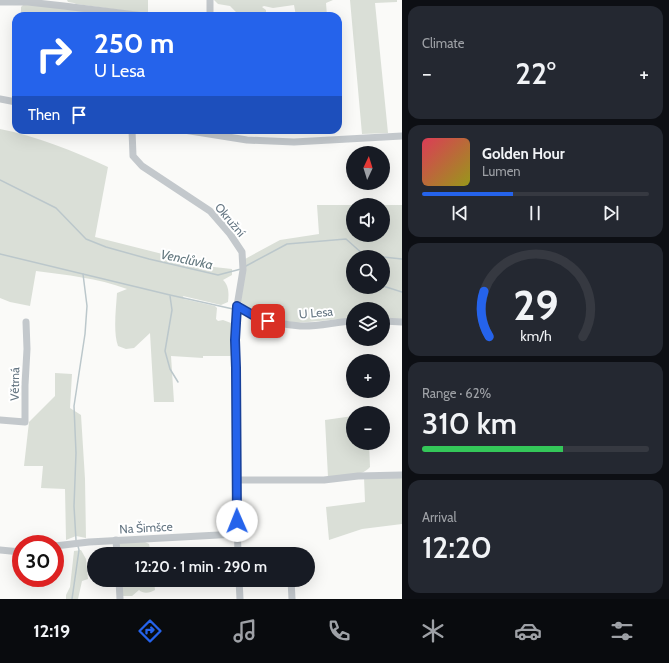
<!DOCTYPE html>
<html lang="en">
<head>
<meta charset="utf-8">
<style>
	:root { --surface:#171b24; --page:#242831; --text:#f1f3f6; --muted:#9ea1a6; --line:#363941; --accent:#2563eb }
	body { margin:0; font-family:Cabin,sans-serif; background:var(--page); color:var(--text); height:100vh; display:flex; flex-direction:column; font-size:15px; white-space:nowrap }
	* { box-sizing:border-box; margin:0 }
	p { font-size:13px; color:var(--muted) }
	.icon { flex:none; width:22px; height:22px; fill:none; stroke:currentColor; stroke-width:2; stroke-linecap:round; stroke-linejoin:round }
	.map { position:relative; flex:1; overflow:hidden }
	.side { display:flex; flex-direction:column; gap:6px; padding:6px; background:#0d0f14; width:267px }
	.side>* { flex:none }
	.banner { position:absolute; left:12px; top:12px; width:330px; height:122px; border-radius:12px; box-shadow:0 4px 16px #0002; background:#2563eb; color:#fff; overflow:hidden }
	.needle { width:26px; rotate:4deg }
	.fabs { position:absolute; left:346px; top:146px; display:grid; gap:8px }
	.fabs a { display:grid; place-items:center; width:44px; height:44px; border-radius:50%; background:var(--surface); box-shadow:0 4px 16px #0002; font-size:20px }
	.speed { position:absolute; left:12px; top:535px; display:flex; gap:8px; font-size:20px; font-weight:700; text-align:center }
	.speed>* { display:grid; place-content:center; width:52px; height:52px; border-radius:50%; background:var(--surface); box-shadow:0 4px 16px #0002; line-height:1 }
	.speed .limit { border:6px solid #d22; background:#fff; color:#111 }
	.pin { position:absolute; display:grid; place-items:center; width:34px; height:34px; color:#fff; margin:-17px; border-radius:8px; box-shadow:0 2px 6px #0006 }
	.me { position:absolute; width:44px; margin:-22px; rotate:359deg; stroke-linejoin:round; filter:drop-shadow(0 0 3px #0008) }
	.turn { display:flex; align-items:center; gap:14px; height:84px; padding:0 16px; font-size:18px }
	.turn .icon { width:52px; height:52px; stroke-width:2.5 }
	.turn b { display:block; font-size:28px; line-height:34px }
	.then { display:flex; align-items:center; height:38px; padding:0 16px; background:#0003; gap:8px; font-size:15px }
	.big { font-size:30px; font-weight:600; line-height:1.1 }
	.side .card { flex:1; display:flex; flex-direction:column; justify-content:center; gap:6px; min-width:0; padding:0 14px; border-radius:12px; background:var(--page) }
	.side .dial { align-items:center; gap:0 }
	.dial svg { height:104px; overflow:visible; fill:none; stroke:var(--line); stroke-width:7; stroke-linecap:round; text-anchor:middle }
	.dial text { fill:var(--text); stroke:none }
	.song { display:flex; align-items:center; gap:12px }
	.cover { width:48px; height:48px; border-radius:6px; background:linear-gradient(135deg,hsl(350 70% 55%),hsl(60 70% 35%)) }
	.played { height:4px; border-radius:2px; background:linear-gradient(90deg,var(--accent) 40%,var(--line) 40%) }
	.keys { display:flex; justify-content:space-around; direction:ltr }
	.heat { display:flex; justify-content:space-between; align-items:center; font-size:22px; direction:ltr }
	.charge { height:6px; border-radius:3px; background:linear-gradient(90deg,#34c759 62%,var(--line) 0) }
	.trip { position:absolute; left:87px; top:547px; width:228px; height:40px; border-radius:20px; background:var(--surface); box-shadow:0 4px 16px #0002; font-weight:600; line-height:40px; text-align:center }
	.tabs { display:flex; height:64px; justify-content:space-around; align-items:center; background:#090b0e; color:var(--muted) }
	.tabs .icon { width:28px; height:28px }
	.tabs .selected { color:var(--accent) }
	.tabs b { font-size:18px; color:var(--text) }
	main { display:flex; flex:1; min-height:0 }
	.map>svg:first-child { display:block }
	.green { fill:#dadfd7; fill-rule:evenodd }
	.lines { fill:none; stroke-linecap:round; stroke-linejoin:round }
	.stream { stroke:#bbc7cb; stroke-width:1.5 }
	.minor { stroke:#c3c8cc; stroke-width:7 }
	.route-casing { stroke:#184099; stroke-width:10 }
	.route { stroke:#2563eb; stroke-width:7 }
	.labels { text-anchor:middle; stroke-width:4; stroke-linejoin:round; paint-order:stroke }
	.street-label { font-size:12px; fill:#657683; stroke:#fff }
	.water-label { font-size:13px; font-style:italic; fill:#60757c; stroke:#fff }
</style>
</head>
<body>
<main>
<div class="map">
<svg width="402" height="599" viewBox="0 0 402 599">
	<rect width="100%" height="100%" fill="#fafaf8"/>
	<!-- green -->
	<g class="green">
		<path d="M 67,0 L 148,0 L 148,12 L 142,13 L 76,4 L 74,3 L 68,2 Z"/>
		<path d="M 214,0 L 333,0 L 326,3 L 327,16 L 296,16 L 294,5 L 273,8 L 264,6 L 262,7 L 266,10 L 266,16 L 238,16 L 237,13 L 230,6 L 218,4 Z"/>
		<path d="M 350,0 L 397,0 L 397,2 L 375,3 L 388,133 L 362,134 Z"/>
		<path d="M 24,4 L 127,16 L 21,16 L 21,7 Z"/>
		<path d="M 0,129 C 37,136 73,151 108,167 L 95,237 L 214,267 L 232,269 L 232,275 L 223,280 C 229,286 229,293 228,302 L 221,305 L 183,296 L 184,299 L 215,306 L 217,308 L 216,319 L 218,321 L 223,320 L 231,323 L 232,327 L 231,338 L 232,341 L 232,355 L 230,356 L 203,356 L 203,358 L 171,356 L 174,402 L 154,402 L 150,333 L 134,348 L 126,349 L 118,346 C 113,332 116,309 117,293 L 127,289 C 97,278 67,275 36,271 L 30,306 L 10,302 L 0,298 Z"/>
		<path d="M 317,205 L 353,205 L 353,235 L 383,235 L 383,205 L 370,205 L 402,205 L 402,320 L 383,319 L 383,309 L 353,309 L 353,318 L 297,323 L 265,317 L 252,312 L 240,301 L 245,259 L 280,240 L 319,234 ZM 353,257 L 383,257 L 383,287 L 353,287 Z"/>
		<path d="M 55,373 L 72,374 L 70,408 L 81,415 L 85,479 L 86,538 L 76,536 L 66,540 L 65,489 L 41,488 L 43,466 L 24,466 L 29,422 L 55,396 Z"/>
		<path d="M 353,416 L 353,443 L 369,443 L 370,467 C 360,478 342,476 328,477 L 325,420 Z"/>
		<path d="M 364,477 L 402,478 L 402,524 L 362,529 L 329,540 L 326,507 L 365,502 Z"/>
		<path d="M 145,542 L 149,544 L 151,554 L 119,554 L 118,543 Z"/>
		<path d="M 81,550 L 86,559 L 88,579 L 82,581 L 78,599 L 66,599 L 66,595 L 70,587 L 74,551 Z"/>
		<path d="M 120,580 L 154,580 L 155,590 C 150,593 143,594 139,590 L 132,596 L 120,596 Z"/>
	</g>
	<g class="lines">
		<!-- stream -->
		<g class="stream">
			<path d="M 0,180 L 56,208 L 86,239 L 106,247 L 149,259 L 218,275 L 241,269"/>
			<path d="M 0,254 L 170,295 L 233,309"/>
			<path d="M 383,257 L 402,259"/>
			<path d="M 246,266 L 287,244 L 346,239 L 364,255 L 380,257"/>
			<path d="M 383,286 L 402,292"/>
			<path d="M 170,296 L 172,310 L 165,351 L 170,369 L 178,382"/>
			<path d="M 76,540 L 74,506 L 76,453 L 74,406 L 85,334 L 87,306 L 83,274"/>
			<path d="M 72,599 L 79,550 L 78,546"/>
		</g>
		<!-- minor -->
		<g class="minor">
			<path d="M 210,0 L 210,16"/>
			<path d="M 0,2 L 28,2 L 64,6 L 144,16"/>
			<path d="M 0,99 L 16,102"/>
			<path d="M 132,130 L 133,156 L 142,166 L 210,211 L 230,234 L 242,252 L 243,270 L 237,306 L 235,340 L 236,368 L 236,480 L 238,554"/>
			<path d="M 184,130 L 247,140 L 294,142 L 402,136"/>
			<path d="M 237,306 C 257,317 277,325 300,326 C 317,327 335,322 353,321"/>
			<path d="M 383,321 L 402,322"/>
			<path d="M 0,420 L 25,422 L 25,385 L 27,349 L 26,322"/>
			<path d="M 236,480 L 324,480 L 358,476 L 402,475"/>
			<path d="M 116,540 L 117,554"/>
			<path d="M 55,546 L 89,542 L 237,534"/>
			<path d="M 0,550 L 21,552"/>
			<path d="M 119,580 L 120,599"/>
			<path d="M 239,580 L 240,599"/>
			<path d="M 291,580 L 292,599"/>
		</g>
	</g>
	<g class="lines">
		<!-- route casing -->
		<g class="route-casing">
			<path id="route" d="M 237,521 L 236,368 L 235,340 L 237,306 L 256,317 L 268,321"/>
		</g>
		<!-- route -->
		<use href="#route" class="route"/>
	</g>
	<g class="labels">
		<!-- street labels -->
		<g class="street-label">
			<text transform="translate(230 220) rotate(50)" y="4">Okružní</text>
			<text transform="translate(316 313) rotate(-5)" y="4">U Lesa</text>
			<text transform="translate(15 384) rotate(-89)" y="4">Větrná</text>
			<text transform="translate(146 528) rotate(-3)" y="4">Na Šimšce</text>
		</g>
		<!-- water labels -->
		<g class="water-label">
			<text transform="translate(187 259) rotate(12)" y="5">Venclůvka</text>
		</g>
	</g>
</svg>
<div class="fabs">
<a><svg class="needle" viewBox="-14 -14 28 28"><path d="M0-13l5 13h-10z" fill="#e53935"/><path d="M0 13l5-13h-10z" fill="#9ea1a6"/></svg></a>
<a><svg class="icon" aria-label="sound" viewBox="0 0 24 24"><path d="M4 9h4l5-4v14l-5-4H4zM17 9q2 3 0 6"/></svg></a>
<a><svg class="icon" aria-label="search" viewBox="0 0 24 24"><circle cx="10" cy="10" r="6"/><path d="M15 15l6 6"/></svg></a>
<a><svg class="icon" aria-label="layers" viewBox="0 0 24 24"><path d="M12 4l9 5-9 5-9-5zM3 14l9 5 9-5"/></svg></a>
<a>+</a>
<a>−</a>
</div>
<div class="speed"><div class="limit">30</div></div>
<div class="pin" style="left:268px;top:321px;background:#d93025"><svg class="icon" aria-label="arrive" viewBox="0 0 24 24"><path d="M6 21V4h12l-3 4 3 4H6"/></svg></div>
<svg class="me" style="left:237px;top:521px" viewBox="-20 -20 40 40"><circle r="19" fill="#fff"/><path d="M0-13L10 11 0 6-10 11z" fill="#2563eb"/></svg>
<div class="trip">12:20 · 1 min · 290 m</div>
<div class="banner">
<div class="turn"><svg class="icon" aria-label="right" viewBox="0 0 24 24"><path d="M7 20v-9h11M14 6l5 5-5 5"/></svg><div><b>250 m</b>U Lesa</div></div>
<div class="then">Then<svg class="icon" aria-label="arrive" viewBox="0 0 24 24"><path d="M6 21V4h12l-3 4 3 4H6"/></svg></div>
</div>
</div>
<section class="side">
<div class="card"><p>Climate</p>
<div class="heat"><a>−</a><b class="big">22°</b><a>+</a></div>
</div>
<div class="card">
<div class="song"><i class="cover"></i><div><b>Golden Hour</b><p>Lumen</p></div></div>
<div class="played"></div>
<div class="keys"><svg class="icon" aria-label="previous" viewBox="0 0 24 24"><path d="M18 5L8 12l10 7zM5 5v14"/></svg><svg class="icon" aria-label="pause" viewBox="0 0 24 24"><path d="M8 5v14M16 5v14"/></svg><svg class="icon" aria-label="next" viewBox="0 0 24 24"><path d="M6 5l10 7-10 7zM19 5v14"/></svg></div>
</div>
<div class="card dial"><svg viewBox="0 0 100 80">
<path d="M14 69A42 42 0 1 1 86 69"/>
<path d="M14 69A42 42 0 0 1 10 34" stroke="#2563eb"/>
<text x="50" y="56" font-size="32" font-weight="700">29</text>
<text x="50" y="72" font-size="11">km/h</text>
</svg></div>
<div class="card"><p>Range · 62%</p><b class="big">310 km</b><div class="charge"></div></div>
<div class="card"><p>Arrival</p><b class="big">12:20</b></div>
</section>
</main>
<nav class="tabs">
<b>12:19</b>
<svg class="icon selected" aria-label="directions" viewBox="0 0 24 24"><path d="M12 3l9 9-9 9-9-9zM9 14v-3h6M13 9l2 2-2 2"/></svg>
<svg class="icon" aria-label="music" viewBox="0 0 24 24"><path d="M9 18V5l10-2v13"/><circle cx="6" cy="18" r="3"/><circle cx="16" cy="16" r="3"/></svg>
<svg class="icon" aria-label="phone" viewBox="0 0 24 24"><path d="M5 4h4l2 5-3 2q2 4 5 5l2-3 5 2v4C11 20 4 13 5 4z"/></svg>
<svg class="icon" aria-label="climate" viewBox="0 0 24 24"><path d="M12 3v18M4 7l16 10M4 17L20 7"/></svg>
<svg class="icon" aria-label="car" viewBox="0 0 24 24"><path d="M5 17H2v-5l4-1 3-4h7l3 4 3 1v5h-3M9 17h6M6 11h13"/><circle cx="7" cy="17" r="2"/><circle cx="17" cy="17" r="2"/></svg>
<svg class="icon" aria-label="filters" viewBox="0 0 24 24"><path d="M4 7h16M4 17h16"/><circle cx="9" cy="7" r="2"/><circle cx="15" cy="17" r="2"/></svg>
</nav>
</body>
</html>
